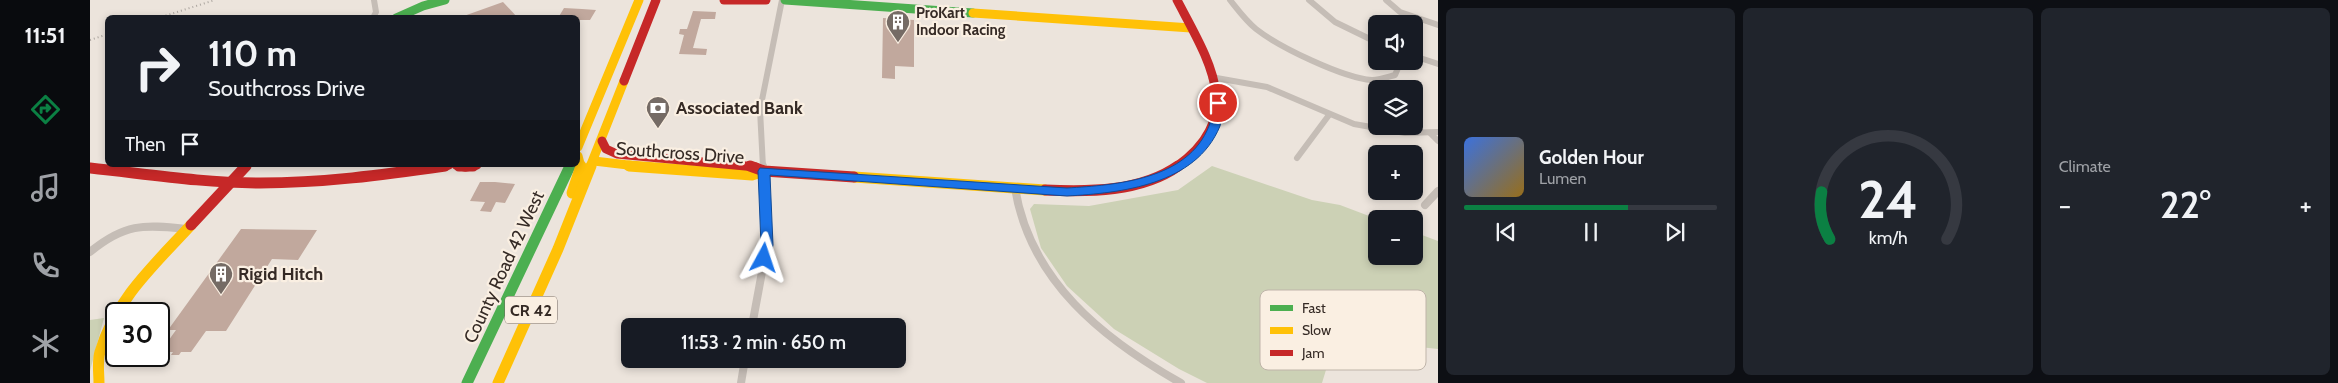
<!DOCTYPE html>
<html lang="en">
<head>
<meta charset="utf-8">
<style>
	:root { --surface:#171b24; --page:#20242c; --text:#f1f3f6; --muted:#9ea1a6; --line:#363941; --accent:#0b8043 }
	body { margin:0; font-family:Cabin,sans-serif; background:var(--page); color:var(--text); height:100vh; display:flex; flex-direction:column; font-size:19px; white-space:nowrap }
	* { box-sizing:border-box; margin:0 }
	p { font-size:16px; color:var(--muted) }
	.icon { flex:none; width:28px; height:28px; fill:none; stroke:currentColor; stroke-width:2; stroke-linecap:round; stroke-linejoin:round }
	.map { position:relative; flex:1; overflow:hidden }
	.drawer { display:flex; flex-direction:column; gap:8px; padding:8px; background:#0d0f14; width:900px }
	.drawer>* { flex:none }
	.hud { position:absolute; left:15px; top:15px; width:475px; height:152px; border-radius:8px; box-shadow:0 2px 8px #0003; background:#171b24; color:var(--text); overflow:hidden }
	.tools { position:absolute; left:1278px; top:15px; display:grid; gap:10px }
	.tools a { display:grid; place-items:center; width:55px; height:55px; border-radius:8px; background:var(--surface); box-shadow:0 2px 8px #0003; font-size:25px }
	.speed { position:absolute; left:15px; top:302px; display:flex; gap:10px; font-size:25px; font-weight:700; text-align:center }
	.speed>* { display:grid; place-content:center; width:65px; height:65px; border-radius:50%; background:var(--surface); box-shadow:0 2px 8px #0003; line-height:1 }
	.speed .limit { border:2px solid #111; border-radius:8px; background:#fff; color:#111 }
	.pin { position:absolute; display:grid; place-items:center; width:42px; height:42px; color:#fff; margin:-21px; border:2px solid #fff; border-radius:50%; box-shadow:0 1px 5px #0007 }
	.me { position:absolute; width:55px; margin:-28px; rotate:5deg; stroke-linejoin:round; filter:drop-shadow(0 0 4px #0008) }
	.turn { display:flex; align-items:center; gap:18px; height:105px; padding:0 20px; font-size:22px }
	.turn .icon { width:65px; height:65px; stroke-width:2.5 }
	.turn b { display:block; font-size:35px; line-height:42px }
	.then { display:flex; align-items:center; height:48px; padding:0 20px; background:#0003; gap:10px; font-size:19px }
	.big { font-size:38px; font-weight:600; line-height:1.1 }
	.drawer .card { flex:1; display:flex; flex-direction:column; justify-content:center; gap:8px; min-width:0; padding:0 18px; border-radius:8px; background:var(--page) }
	.drawer .dial { align-items:center; gap:0 }
	.dial svg { height:130px; overflow:visible; fill:none; stroke:var(--line); stroke-width:7; stroke-linecap:round; text-anchor:middle }
	.dial text { fill:var(--text); stroke:none }
	.song { display:flex; align-items:center; gap:15px }
	.cover { width:60px; height:60px; border-radius:8px; background:linear-gradient(135deg,hsl(220 70% 55%),hsl(40 70% 35%)) }
	.played { height:5px; border-radius:2px; background:linear-gradient(90deg,var(--accent) 65%,var(--line) 65%) }
	.keys { display:flex; justify-content:space-around; direction:ltr }
	.heat { display:flex; justify-content:space-between; align-items:center; font-size:28px; direction:ltr }
	.drawer .tiles { flex:1; display:grid; gap:8px; grid-template-columns:repeat(3,1fr) }
	.trip { position:absolute; left:531px; top:318px; width:285px; height:50px; border-radius:8px; background:var(--surface); box-shadow:0 2px 8px #0003; font-weight:600; line-height:50px; text-align:center }
	main { display:flex; flex:1; min-height:0 }
	.tab-bar { display:flex; flex-direction:column; width:90px; justify-content:space-around; align-items:center; background:#090b0e; color:var(--muted) }
	.tab-bar .icon { width:35px; height:35px }
	.tab-bar .active { color:var(--accent) }
	.tab-bar b { font-size:22px; color:var(--text) }
	.map>svg:first-child { display:block }
	.green { fill:#ccd1b5 }
	.building { fill:#c1a89d }
	.lines { fill:none; stroke-linecap:round; stroke-linejoin:round }
	.street-far1 { stroke:#c5bdb6; stroke-width:6 }
	.street { stroke:#c5bdb6; stroke-width:8 }
	.fast-far1 { stroke:#4caf50; stroke-width:9 }
	.fast { stroke:#4caf50; stroke-width:11 }
	.slow-far1 { stroke:#ffc107; stroke-width:9 }
	.slow { stroke:#ffc107; stroke-width:11 }
	.jam-far1 { stroke:#c62828; stroke-width:9 }
	.jam { stroke:#c62828; stroke-width:11 }
	.rail { stroke:#aca6a0; stroke-width:2; stroke-dasharray:1 3; stroke-linecap:butt }
	.route { fill:#1a73e8; stroke:#114b97 }
	.labels { text-anchor:middle; stroke-width:4.5; stroke-linejoin:round; paint-order:stroke }
	.far-poi-label { font-size:15px; font-weight:bold; fill:#352a25; stroke:#faefe2; text-anchor:start }
	.shield { fill:#faefe2; stroke:#70655e; stroke-width:1 }
	.shield-label { font-size:16px; font-weight:bold; fill:#352a25 }
	.poi-label { font-size:18px; font-weight:bold; fill:#352a25; stroke:#faefe2; text-anchor:start }
	.street-label { font-size:18px; fill:#352a25; stroke:#faefe2 }
	.key { fill:#faefe2; stroke:#bfb4a9; stroke-width:1 }
	.key-label { font-size:14px; fill:#352a25 }
</style>
</head>
<body>
<main>
<nav class="tab-bar">
<b>11:51</b>
<svg class="icon active" aria-label="directions" viewBox="0 0 24 24"><path d="M12 3l9 9-9 9-9-9zM9 14v-3h6M13 9l2 2-2 2"/></svg>
<svg class="icon" aria-label="music" viewBox="0 0 24 24"><path d="M9 18V5l10-2v13"/><circle cx="6" cy="18" r="3"/><circle cx="16" cy="16" r="3"/></svg>
<svg class="icon" aria-label="phone" viewBox="0 0 24 24"><path d="M5 4h4l2 5-3 2q2 4 5 5l2-3 5 2v4C11 20 4 13 5 4z"/></svg>
<svg class="icon" aria-label="climate" viewBox="0 0 24 24"><path d="M12 3v18M4 7l16 10M4 17L20 7"/></svg>
</nav>
<div class="map">
<svg width="1348" height="383" viewBox="0 0 1348 383">
	<rect width="100%" height="100%" fill="#ece4dc"/>
	<!-- green -->
	<g class="green">
		<path d="M 1122,166 L 1222,200 L 1250,205 L 1287,219 L 1286,256 L 1324,256 L 1324,232 L 1348,241 L 1348,349 L 1264,340 L 1243,347 L 1232,383 L 1117,383 L 1089,369 L 1024,329 L 977,286 L 951,248 L 940,209 L 944,204 L 999,206 L 1088,190 Z"/>
		<path d="M 14,318 L 0,371 L 0,320 Z"/>
	</g>
	<!-- building -->
	<g class="building">
		<path d="M 413,2 L 428,18 L 372,18 L 371,17 Z"/>
		<path d="M 474,8 L 492,9 L 506,10 L 500,20 L 488,20 L 488,18 L 468,18 Z"/>
		<path d="M 603,11 L 626,12 L 625,19 L 611,19 L 603,48 L 617,49 L 616,55 L 589,54 L 594,35 L 589,34 L 590,29 L 597,29 Z"/>
		<path d="M 793,18 L 824,20 L 824,67 L 805,66 L 805,79 L 792,78 Z"/>
		<path d="M 390,182 L 405,182 L 425,184 L 415,203 L 406,202 L 401,212 L 390,211 L 395,202 L 380,201 Z"/>
		<path d="M 151,229 L 227,230 L 208,260 L 182,259 L 136,331 L 116,331 L 101,352 L 91,352 L 89,355 L 81,355 L 83,352 L 74,352 L 79,344 L 76,344 L 86,330 L 78,330 Z"/>
	</g>
	<g class="lines">
		<!-- street-far1 -->
		<g class="street-far1">
			<path d="M 1140,0 C 1148,10 1156,21 1166,29 C 1189,47 1253,78 1282,80 C 1290,80 1298,77 1305,75 L 1311,61"/>
			<path d="M 1219,0 L 1245,22 L 1286,42"/>
			<path d="M 1296,0 L 1310,12 L 1348,25"/>
			<path d="M 283,18 L 286,12 L 284,0"/>
			<path d="M 1324,56 L 1348,64"/>
			<path d="M 1121,77 L 1177,87 L 1264,124 L 1315,133 L 1348,132"/>
			<path d="M 1340,133 L 1348,141"/>
			<path d="M 1207,158 L 1239,115"/>
			<path d="M 673,167 L 670,110 L 692,0"/>
		</g>
		<!-- street -->
		<g class="street">
			<path d="M 925,188 C 940,281 1013,339 1091,383"/>
			<path d="M 1335,205 L 1348,191"/>
			<path d="M 0,252 C 34,224 53,224 96,229"/>
			<path d="M 662,326 L 677,245 L 673,166"/>
			<path d="M 651,383 L 655,359"/>
		</g>
		<!-- fast-far1 -->
		<g class="fast-far1">
			<path d="M 695,0 L 883,13"/>
			<path d="M 306,18 L 333,6 L 355,0"/>
			<path d="M 479,167 L 480,165"/>
		</g>
		<!-- fast -->
		<path class="fast" d="M 377,383 L 480,166"/>
		<!-- slow-far1 -->
		<g class="slow-far1">
			<path d="M 883,13 L 1101,28"/>
			<path d="M 488,147 L 549,0"/>
			<path d="M 488,156 L 491,167"/>
			<path d="M 504,161 L 555,167"/>
			<path d="M 500,167 L 534,81"/>
		</g>
		<!-- slow -->
		<g class="slow">
			<path d="M 539,166 L 662,175 L 674,171"/>
			<path d="M 764,177 L 955,190"/>
			<path d="M 482,193 L 491,166"/>
			<path d="M 9,383 C 9,373 7,361 10,352 C 25,300 65,264 101,225"/>
			<path d="M 408,383 L 468,249 L 501,166"/>
		</g>
		<!-- jam-far1 -->
		<g class="jam-far1">
			<path d="M 634,0 L 676,0"/>
			<path d="M 534,81 L 566,0"/>
			<path d="M 512,141 L 516,149 L 527,154 L 666,167"/>
			<path d="M 366,165 L 375,167"/>
			<path d="M 155,167 L 157,165"/>
			<path d="M 347,167 L 359,165"/>
			<path d="M 376,167 L 387,165"/>
			<path d="M 1086,167 C 1157,117 1119,61 1087,0"/>
		</g>
		<!-- jam -->
		<g class="jam">
			<path d="M 369,166 L 383,166"/>
			<path d="M 660,166 L 674,171 L 764,177"/>
			<path d="M 0,168 C 57,174 113,183 170,183 C 232,183 293,175 355,166"/>
			<path d="M 955,190 C 999,192 1051,192 1088,166"/>
			<path d="M 101,225 L 156,166"/>
		</g>
		<!-- rail -->
		<g class="rail">
			<path d="M 68,18 L 125,0"/>
			<path d="M 0,40 L 18,34"/>
		</g>
	</g>
	<!-- route -->
	<path class="route" d="M 1128,100 L 1133,103 C 1132,110 1132,119 1130,126 C 1106,185 1031,193 977,196 L 680,175 L 683,245 L 679,262 L 670,262 L 668,258 L 671,245 L 668,171 L 670,168 L 977,188 C 1026,185 1098,180 1119,126 C 1122,119 1122,110 1122,103 Z"/>
	<!-- icons -->
	<defs>
		<g id="building-pin" transform="scale(1.25)"><path d="M0 17L-7.5 6A9.5 9.5 0 1 1 7.5 6Z" fill="#756b65" stroke="#faefe2"/><path d="M-4-6H4V6H1V3H-1V6H-4ZM-2.5-4.3h1.7v1.8h-1.7ZM.8-4.3h1.7v1.8H.8ZM-2.5-1h1.7V.8h-1.7ZM.8-1h1.7V.8H.8Z" fill="#fff"/></g>
		<g id="bank-pin" transform="scale(1.25)"><path d="M0 17L-7.5 6A9.5 9.5 0 1 1 7.5 6Z" fill="#756b65" stroke="#faefe2"/><path d="M-6-4H6V4H-6ZM0-2.3a2.3 2.3 0 1 0 0 4.6a2.3 2.3 0 1 0 0-4.6Z" fill="#fff"/></g>
	</defs>
	<g fill-rule="evenodd">
		<use href="#building-pin" x="808" y="22"/>
		<use href="#bank-pin" x="568" y="108"/>
		<use href="#building-pin" x="131" y="274"/>
	</g>
	<g class="labels">
		<!-- far-poi labels -->
		<g class="far-poi-label">
			<text x="826" y="18">ProKart<tspan x="826" dy="17">Indoor Racing</tspan></text>
		</g>
		<!-- shield labels -->
		<rect class="shield" x="415" y="296.5" width="52" height="27" rx="4"/>
		<g class="shield-label">
			<text x="441" y="316">CR 42</text>
		</g>
		<!-- poi labels -->
		<g class="poi-label">
			<text x="586" y="114">Associated Bank</text>
			<text x="148" y="280">Rigid Hitch</text>
		</g>
		<!-- street labels -->
		<g class="street-label">
			<text transform="translate(590 153) rotate(4)" y="6">Southcross Drive</text>
			<text transform="translate(414 267) rotate(-65)" y="6">County Road 42 West</text>
		</g>
	</g>
	<!-- legend -->
	<rect x="1170" y="290" width="166" height="80" rx="8" class="key"/>
	<rect x="1180" y="305" width="23" height="6" fill="#4caf50"/>
	<rect x="1180" y="327" width="23" height="7" fill="#ffc107"/>
	<rect x="1180" y="350" width="23" height="6" fill="#c62828"/>
	<g class="key-label">
		<text x="1212" y="313">Fast</text>
		<text x="1212" y="335">Slow</text>
		<text x="1212" y="358">Jam</text>
	</g>
</svg>
<div class="tools">
<a><svg class="icon" aria-label="sound" viewBox="0 0 24 24"><path d="M4 9h4l5-4v14l-5-4H4zM17 9q2 3 0 6"/></svg></a>
<a><svg class="icon" aria-label="layers" viewBox="0 0 24 24"><path d="M12 4l9 5-9 5-9-5zM3 14l9 5 9-5"/></svg></a>
<a>+</a>
<a>−</a>
</div>
<div class="speed"><div class="limit">30</div></div>
<div class="pin" style="left:1128px;top:103px;background:#d93025"><svg class="icon" aria-label="arrive" viewBox="0 0 24 24"><path d="M6 21V4h12l-3 4 3 4H6"/></svg></div>
<svg class="me" style="left:674px;top:258px" viewBox="-20 -20 40 40"><path d="M0-17L14 15 0 8-14 15z" fill="#1a73e8" stroke="#fff" stroke-width="4"/></svg>
<div class="trip">11:53 · 2 min · 650 m</div>
<div class="hud">
<div class="turn"><svg class="icon" aria-label="right" viewBox="0 0 24 24"><path d="M7 20v-9h11M14 6l5 5-5 5"/></svg><div><b>110 m</b>Southcross Drive</div></div>
<div class="then">Then<svg class="icon" aria-label="arrive" viewBox="0 0 24 24"><path d="M6 21V4h12l-3 4 3 4H6"/></svg></div>
</div>
</div>
<section class="drawer">
<div class="tiles">
<div class="card">
<div class="song"><i class="cover"></i><div><b>Golden Hour</b><p>Lumen</p></div></div>
<div class="played"></div>
<div class="keys"><svg class="icon" aria-label="previous" viewBox="0 0 24 24"><path d="M18 5L8 12l10 7zM5 5v14"/></svg><svg class="icon" aria-label="pause" viewBox="0 0 24 24"><path d="M8 5v14M16 5v14"/></svg><svg class="icon" aria-label="next" viewBox="0 0 24 24"><path d="M6 5l10 7-10 7zM19 5v14"/></svg></div>
</div>
<div class="card dial"><svg viewBox="0 0 100 80">
<path d="M14 69A42 42 0 1 1 86 69"/>
<path d="M14 69A42 42 0 0 1 9 40" stroke="#0b8043"/>
<text x="50" y="56" font-size="32" font-weight="700">24</text>
<text x="50" y="72" font-size="11">km/h</text>
</svg></div>
<div class="card"><p>Climate</p>
<div class="heat"><a>−</a><b class="big">22°</b><a>+</a></div>
</div>
</div>
</section>
</main>
</body>
</html>
